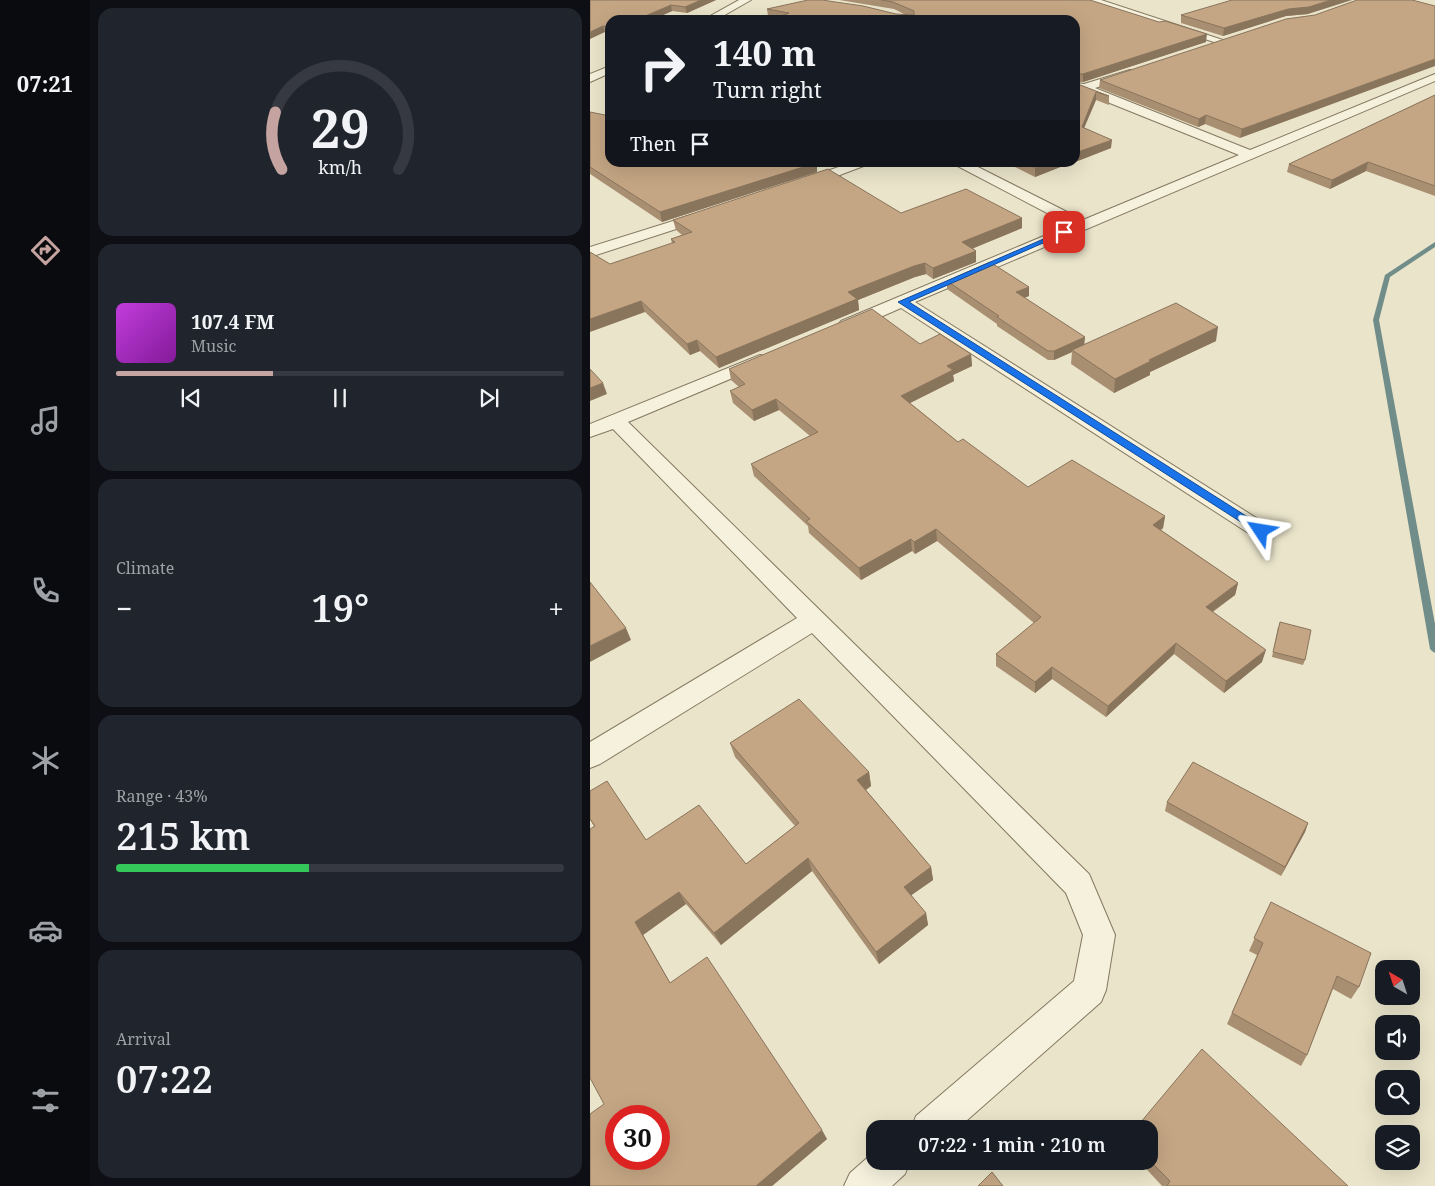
<!DOCTYPE html>
<html lang="en">
<head>
<meta charset="utf-8">
<style>
	:root { --surface:#171b24; --page:#20242c; --text:#f1f3f6; --muted:#9ea1a6; --line:#363941; --accent:#c4a3a0 }
	body { margin:0; font-family:"Noto Serif",serif; background:var(--page); color:var(--text); height:100vh; display:flex; flex-direction:column; font-size:19px; white-space:nowrap }
	* { box-sizing:border-box; margin:0 }
	p { font-size:16px; color:var(--muted) }
	.icon { flex:none; width:28px; height:28px; fill:none; stroke:currentColor; stroke-width:2; stroke-linecap:round; stroke-linejoin:round }
	.map { position:relative; flex:1; overflow:hidden }
	.details { display:flex; flex-direction:column; gap:8px; padding:8px; background:#0d0f14; width:500px }
	.details>* { flex:none }
	.guide { position:absolute; left:15px; top:15px; width:475px; height:152px; border-radius:15px; box-shadow:0 5px 20px #0002; background:#171b24; color:var(--text); overflow:hidden }
	.needle { width:32px; rotate:321deg }
	.tools { position:absolute; left:785px; top:960px; display:grid; gap:10px }
	.tools a { display:grid; place-items:center; width:45px; height:45px; border-radius:10px; background:var(--surface); box-shadow:0 5px 20px #0002; font-size:25px }
	.speed { position:absolute; left:15px; top:1105px; display:flex; gap:10px; font-size:25px; font-weight:700; text-align:center }
	.speed>* { display:grid; place-content:center; width:65px; height:65px; border-radius:50%; background:var(--surface); box-shadow:0 5px 20px #0002; line-height:1 }
	.speed .limit { border:8px solid #d22; background:#fff; color:#111 }
	.pin { position:absolute; display:grid; place-items:center; width:42px; height:42px; color:#fff; margin:-21px; border-radius:10px; box-shadow:0 2px 8px #0006 }
	.me { position:absolute; width:55px; margin:-28px; rotate:303deg; stroke-linejoin:round; filter:drop-shadow(0 0 4px #0008) }
	.turn { display:flex; align-items:center; gap:18px; height:105px; padding:0 25px; font-size:22px }
	.turn .icon { width:65px; height:65px; stroke-width:2.5 }
	.turn b { display:block; font-size:35px; line-height:42px }
	.then { display:flex; align-items:center; height:48px; padding:0 25px; background:#0003; gap:10px; font-size:19px }
	.big { font-size:38px; font-weight:600; line-height:1.1 }
	.details .widget { flex:1; display:flex; flex-direction:column; justify-content:center; gap:8px; min-width:0; padding:0 18px; border-radius:15px; background:var(--page) }
	.details .dial { align-items:center; gap:0 }
	.dial svg { height:130px; overflow:visible; fill:none; stroke:var(--line); stroke-width:7; stroke-linecap:round; text-anchor:middle }
	.dial text { fill:var(--text); stroke:none }
	.song { display:flex; align-items:center; gap:15px }
	.cover { width:60px; height:60px; border-radius:8px; background:linear-gradient(135deg,hsl(290 70% 55%),hsl(290 70% 35%)) }
	.played { height:5px; border-radius:2px; background:linear-gradient(90deg,var(--accent) 35%,var(--line) 35%) }
	.keys { display:flex; justify-content:space-around; direction:ltr }
	.heat { display:flex; justify-content:space-between; align-items:center; font-size:28px; direction:ltr }
	.charge { height:8px; border-radius:4px; background:linear-gradient(90deg,#34c759 43%,var(--line) 0) }
	.trip { position:absolute; left:276px; top:1120px; width:292px; height:50px; border-radius:15px; background:var(--surface); box-shadow:0 5px 20px #0002; font-weight:600; line-height:50px; text-align:center }
	main { display:flex; flex:1; min-height:0 }
	.dock { display:flex; flex-direction:column; width:90px; justify-content:space-around; align-items:center; background:#090b0e; color:var(--muted) }
	.dock .icon { width:35px; height:35px }
	.dock .on { color:var(--accent) }
	.dock b { font-size:22px; color:var(--text) }
	.map>svg:first-child { display:block }
	.lines { fill:none; stroke-linecap:round; stroke-linejoin:round }
	.stream { fill:#718d89; fill-rule:evenodd }
	.minor-casing { stroke:#857860; stroke-width:2 }
	.minor { fill:#f5f1dd; fill-rule:evenodd }
	.wall { fill:#a98f72 }
	.shaded-wall { fill:#89745c }
	.building { fill:#c4a684; stroke:#89745c; fill-rule:evenodd }
	.route { fill:#1a73e8; stroke:#114b97 }
</style>
</head>
<body>
<main>
<nav class="dock">
<b>07:21</b>
<svg class="icon on" aria-label="directions" viewBox="0 0 24 24"><path d="M12 3l9 9-9 9-9-9zM9 14v-3h6M13 9l2 2-2 2"/></svg>
<svg class="icon" aria-label="music" viewBox="0 0 24 24"><path d="M9 18V5l10-2v13"/><circle cx="6" cy="18" r="3"/><circle cx="16" cy="16" r="3"/></svg>
<svg class="icon" aria-label="phone" viewBox="0 0 24 24"><path d="M5 4h4l2 5-3 2q2 4 5 5l2-3 5 2v4C11 20 4 13 5 4z"/></svg>
<svg class="icon" aria-label="climate" viewBox="0 0 24 24"><path d="M12 3v18M4 7l16 10M4 17L20 7"/></svg>
<svg class="icon" aria-label="car" viewBox="0 0 24 24"><path d="M5 17H2v-5l4-1 3-4h7l3 4 3 1v5h-3M9 17h6M6 11h13"/><circle cx="7" cy="17" r="2"/><circle cx="17" cy="17" r="2"/></svg>
<svg class="icon" aria-label="filters" viewBox="0 0 24 24"><path d="M4 7h16M4 17h16"/><circle cx="9" cy="7" r="2"/><circle cx="15" cy="17" r="2"/></svg>
</nav>
<section class="details">
<div class="widget dial"><svg viewBox="0 0 100 80">
<path d="M14 69A42 42 0 1 1 86 69"/>
<path d="M14 69A42 42 0 0 1 10 34" stroke="#c4a3a0"/>
<text x="50" y="56" font-size="32" font-weight="700">29</text>
<text x="50" y="72" font-size="11">km/h</text>
</svg></div>
<div class="widget">
<div class="song"><i class="cover"></i><div><b>107.4 FM</b><p>Music</p></div></div>
<div class="played"></div>
<div class="keys"><svg class="icon" aria-label="previous" viewBox="0 0 24 24"><path d="M18 5L8 12l10 7zM5 5v14"/></svg><svg class="icon" aria-label="pause" viewBox="0 0 24 24"><path d="M8 5v14M16 5v14"/></svg><svg class="icon" aria-label="next" viewBox="0 0 24 24"><path d="M6 5l10 7-10 7zM19 5v14"/></svg></div>
</div>
<div class="widget"><p>Climate</p>
<div class="heat"><a>−</a><b class="big">19°</b><a>+</a></div>
</div>
<div class="widget"><p>Range · 43%</p><b class="big">215 km</b><div class="charge"></div></div>
<div class="widget"><p>Arrival</p><b class="big">07:22</b></div>
</section>
<div class="map">
<svg width="845" height="1186" viewBox="0 0 845 1186">
	<rect width="100%" height="100%" fill="#eae4ca"/>
	<g class="lines">
		<!-- stream -->
		<path class="stream" d="M 845,242 L 845,247 L 800,277 L 789,320 L 845,624 L 845,653 L 842,651 L 840,649 L 783,320 L 795,275 Z"/>
		<!-- minor casing -->
		<g class="minor-casing">
			<g id="minor">
				<path d="M 149,0 L 161,0 L 126,20 L 113,20 Z"/>
				<path d="M 496,0 L 511,0 L 639,42 L 634,45 L 630,44 Z"/>
				<path d="M 20,66 L 20,73 L 0,82 L 0,74 Z"/>
				<path d="M 540,70 L 544,71 L 544,75 L 505,88 L 660,150 L 845,74 L 845,81 L 325,302 L 679,526 L 682,531 L 679,536 L 671,539 L 663,536 L 311,308 L 263,329 L 251,329 L 248,325 L 251,321 L 480,225 L 360,162 L 378,162 L 493,220 L 649,155 L 485,89 L 485,83 L 494,84 Z"/>
				<path d="M 263,162 L 284,162 L 221,186 L 216,187 L 209,183 L 211,180 Z"/>
				<path d="M 115,211 L 122,215 L 120,218 L 0,257 L 0,247 Z"/>
				<path d="M 170,355 L 176,356 L 179,360 L 176,364 L 38,422 L 499,874 L 525,935 L 516,990 L 511,1002 L 367,1129 L 321,1129 L 326,1116 L 484,981 L 493,935 L 476,893 L 222,633 L 10,764 L 0,768 L 0,742 L 207,618 L 23,429 L 0,437 L 0,424 Z"/>
				<path d="M 285,1151 L 285,1161 L 320,1161 L 315,1174 L 302,1186 L 254,1186 L 260,1173 Z"/>
			</g>
		</g>
		<!-- minor -->
		<use href="#minor" class="minor"/>
	</g>
	<!-- wall -->
	<g class="wall">
		<path d="M 0,0 L 126,0 L 97,13 L 82,11 L 62,20 L 20,20 L 20,33 L 15,32 Z"/>
		<path d="M 249,0 L 499,0 L 616,42 L 493,82 L 485,82 L 485,20 L 189,20 L 189,18 L 178,16 L 177,9 L 316,15 L 304,9 Z"/>
		<path d="M 718,14 L 696,16 L 633,36 L 591,23 L 591,15 Z"/>
		<path d="M 725,15 L 650,138 L 615,124 L 608,127 L 509,88 L 510,80 Z"/>
		<path d="M 485,83 L 519,96 L 519,105 L 506,100 L 494,128 L 521,148 L 485,162 Z"/>
		<path d="M 845,95 L 845,196 L 776,171 L 740,189 L 697,172 L 699,164 Z"/>
		<path d="M 0,112 L 20,162 L 233,162 L 234,164 L 227,166 L 227,172 L 72,222 L 0,174 Z"/>
		<path d="M 415,162 L 483,162 L 445,177 Z"/>
		<path d="M 311,213 L 432,218 L 432,228 L 383,248 L 386,251 L 386,262 L 343,279 L 336,274 L 325,277 L 268,300 L 269,310 L 129,368 L 110,351 L 100,355 L 55,312 L 20,264 L 82,244 L 81,239 L 92,235 L 86,230 L 83,220 Z"/>
		<path d="M 357,281 L 439,296 L 434,298 L 495,337 L 494,345 L 626,341 L 560,372 L 560,375 L 524,393 L 481,364 L 482,352 L 464,360 L 458,360 L 407,326 L 407,324 L 357,289 Z"/>
		<path d="M 330,344 L 381,354 L 382,366 L 363,375 L 364,381 L 320,403 L 368,442 L 438,487 L 575,516 L 573,528 L 571,530 L 648,583 L 645,595 L 623,612 L 672,662 L 634,693 L 584,654 L 516,717 L 462,679 L 445,693 L 406,666 L 406,654 L 444,623 L 347,541 L 325,554 L 322,551 L 271,580 L 219,533 L 218,526 L 164,476 L 161,464 L 220,436 L 189,410 L 164,421 L 143,403 L 140,391 L 149,387 L 141,380 L 139,369 Z"/>
		<path d="M 688,627 L 715,660 L 713,665 L 682,657 Z"/>
		<path d="M 140,743 L 279,772 L 281,786 L 276,790 L 341,867 L 343,880 L 321,895 L 336,913 L 338,925 L 289,964 L 222,871 L 131,945 L 96,904 L 53,935 L 80,983 L 237,1139 L 182,1186 L 0,1186 L 14,1104 L 4,826 L 0,820 L 0,791 L 56,840 L 156,864 L 205,826 L 145,757 Z"/>
		<path d="M 577,802 L 718,823 L 715,832 L 691,876 L 575,811 Z"/>
		<path d="M 681,902 L 769,987 L 761,999 L 743,989 L 717,1055 L 711,1066 L 637,1024 L 667,955 L 659,951 Z"/>
		<path d="M 549,1161 L 560,1161 L 758,1186 L 572,1186 Z"/>
	</g>
	<!-- shaded-wall -->
	<g class="shaded-wall">
		<path d="M 111,0 L 126,0 L 97,13 L 95,7 Z"/>
		<path d="M 741,0 L 762,0 L 718,14 L 696,16 L 633,36 L 634,28 L 698,9 Z"/>
		<path d="M 81,5 L 82,11 L 62,20 L 46,20 Z"/>
		<path d="M 13,26 L 15,32 L 0,39 L 0,32 Z"/>
		<path d="M 617,34 L 616,42 L 493,82 L 493,74 Z"/>
		<path d="M 845,59 L 845,66 L 650,138 L 652,129 Z"/>
		<path d="M 506,92 L 506,100 L 491,135 L 492,127 Z"/>
		<path d="M 616,115 L 615,124 L 608,127 L 609,119 Z"/>
		<path d="M 522,140 L 521,148 L 485,162 L 485,153 Z"/>
		<path d="M 221,162 L 233,162 L 234,164 L 227,166 L 227,172 L 72,222 L 70,212 Z"/>
		<path d="M 402,162 L 409,162 L 402,165 Z"/>
		<path d="M 460,162 L 483,162 L 445,177 L 445,168 Z"/>
		<path d="M 778,162 L 776,171 L 740,189 L 742,180 Z"/>
		<path d="M 432,218 L 432,228 L 372,253 L 372,242 Z"/>
		<path d="M 386,251 L 386,262 L 343,279 L 343,268 Z"/>
		<path d="M 335,263 L 336,274 L 325,277 L 268,300 L 269,310 L 129,368 L 126,357 L 258,292 L 324,266 Z"/>
		<path d="M 439,287 L 439,296 L 426,301 L 426,292 Z"/>
		<path d="M 51,301 L 55,312 L 0,332 L 0,319 Z"/>
		<path d="M 628,327 L 626,341 L 560,372 L 560,375 L 524,393 L 525,379 L 559,360 Z"/>
		<path d="M 495,337 L 494,346 L 482,350 L 482,352 L 464,360 L 464,351 Z"/>
		<path d="M 107,340 L 110,351 L 100,355 L 97,344 Z"/>
		<path d="M 381,354 L 382,366 L 363,375 L 364,381 L 312,407 L 311,396 L 357,366 Z"/>
		<path d="M 13,383 L 17,394 L 0,401 L 0,388 Z"/>
		<path d="M 186,399 L 189,410 L 164,421 L 162,410 Z"/>
		<path d="M 575,516 L 573,528 L 562,537 L 563,525 Z"/>
		<path d="M 346,529 L 347,541 L 325,554 L 324,542 Z"/>
		<path d="M 321,539 L 322,551 L 271,580 L 269,568 Z"/>
		<path d="M 648,583 L 645,595 L 613,618 L 616,607 Z"/>
		<path d="M 36,628 L 41,640 L 0,662 L 0,646 Z"/>
		<path d="M 586,643 L 584,654 L 516,717 L 518,706 Z"/>
		<path d="M 676,650 L 672,662 L 634,693 L 636,681 Z"/>
		<path d="M 462,667 L 462,679 L 445,693 L 445,682 Z"/>
		<path d="M 279,772 L 281,786 L 270,794 L 267,780 Z"/>
		<path d="M 718,823 L 715,832 L 691,876 L 695,867 Z"/>
		<path d="M 218,858 L 222,871 L 131,945 L 124,933 Z"/>
		<path d="M 341,867 L 343,880 L 316,899 L 314,887 Z"/>
		<path d="M 89,892 L 96,904 L 53,935 L 87,995 L 45,922 Z"/>
		<path d="M 336,913 L 338,925 L 289,964 L 286,952 Z"/>
		<path d="M 232,1130 L 237,1139 L 182,1186 L 166,1186 Z"/>
	</g>
	<!-- building -->
	<g class="building">
		<path d="M 0,0 L 111,0 L 95,7 L 81,5 L 46,20 L 20,20 L 20,27 L 13,26 L 0,32 Z"/>
		<path d="M 218,0 L 232,0 L 273,6 L 306,14 L 324,15 L 324,11 L 303,2 L 291,0 L 500,0 L 569,22 L 575,21 L 617,34 L 493,74 L 485,74 L 485,20 L 202,20 L 189,17 L 199,13 L 177,9 Z"/>
		<path d="M 642,0 L 741,0 L 719,7 L 698,9 L 634,28 L 591,15 Z"/>
		<path d="M 767,0 L 822,0 L 845,6 L 845,59 L 652,129 L 616,115 L 609,119 L 510,80 L 696,19 L 725,15 Z"/>
		<path d="M 485,83 L 519,96 L 506,92 L 492,127 L 522,140 L 485,153 Z"/>
		<path d="M 845,95 L 845,186 L 778,162 L 742,180 L 699,164 Z"/>
		<path d="M 0,112 L 20,116 L 20,162 L 226,163 L 70,212 L 0,167 Z"/>
		<path d="M 434,162 L 460,162 L 445,168 Z"/>
		<path d="M 238,169 L 311,213 L 376,189 L 432,218 L 372,242 L 386,251 L 343,268 L 335,263 L 324,266 L 258,292 L 267,299 L 126,357 L 107,340 L 97,344 L 51,301 L 0,319 L 0,252 L 20,264 L 85,242 L 81,239 L 102,232 L 83,220 Z"/>
		<path d="M 400,262 L 439,287 L 426,292 L 495,337 L 464,351 L 458,351 L 407,317 L 409,316 L 357,281 Z"/>
		<path d="M 586,303 L 628,327 L 559,360 L 561,361 L 525,379 L 482,350 Z"/>
		<path d="M 282,309 L 330,344 L 350,334 L 381,354 L 357,366 L 363,370 L 311,396 L 368,442 L 373,439 L 438,487 L 482,460 L 575,516 L 563,525 L 648,583 L 616,607 L 676,650 L 636,681 L 586,643 L 518,706 L 462,667 L 445,682 L 406,654 L 451,617 L 346,529 L 324,542 L 321,539 L 269,568 L 216,521 L 220,519 L 161,464 L 228,432 L 186,399 L 162,410 L 140,391 L 155,384 L 139,369 Z"/>
		<path d="M 0,369 L 13,383 L 0,388 Z"/>
		<path d="M 0,582 L 36,628 L 0,646 Z"/>
		<path d="M 690,622 L 721,630 L 715,660 L 683,652 Z"/>
		<path d="M 209,699 L 279,772 L 267,780 L 341,867 L 314,887 L 336,913 L 286,952 L 218,858 L 124,933 L 89,892 L 45,922 L 80,983 L 117,957 L 232,1130 L 166,1186 L 0,1186 L 0,1114 L 14,1104 L 0,1078 L 0,829 L 5,826 L 0,819 L 0,791 L 17,781 L 56,840 L 109,805 L 156,864 L 209,823 L 140,743 ZM 26,1116 L 69,1116 L 69,1159 L 26,1159 Z"/>
		<path d="M 603,762 L 718,823 L 695,867 L 577,802 Z"/>
		<path d="M 681,902 L 781,953 L 769,987 L 747,976 L 717,1055 L 642,1013 L 673,943 L 664,938 Z"/>
		<path d="M 612,1049 L 758,1186 L 577,1186 L 580,1181 L 560,1161 L 560,1129 L 545,1129 Z"/>
		<path d="M 402,1172 L 413,1186 L 388,1186 Z"/>
	</g>
	<!-- route -->
	<path class="route" d="M 472,231 L 478,232 L 319,302 L 675,528 L 675,533 L 668,533 L 308,302 Z"/>
</svg>
<div class="tools">
<a><svg class="needle" viewBox="-14 -14 28 28"><path d="M0-13l5 13h-10z" fill="#e53935"/><path d="M0 13l5-13h-10z" fill="#9ea1a6"/></svg></a>
<a><svg class="icon" aria-label="sound" viewBox="0 0 24 24"><path d="M4 9h4l5-4v14l-5-4H4zM17 9q2 3 0 6"/></svg></a>
<a><svg class="icon" aria-label="search" viewBox="0 0 24 24"><circle cx="10" cy="10" r="6"/><path d="M15 15l6 6"/></svg></a>
<a><svg class="icon" aria-label="layers" viewBox="0 0 24 24"><path d="M12 4l9 5-9 5-9-5zM3 14l9 5 9-5"/></svg></a>
</div>
<div class="speed"><div class="limit">30</div></div>
<div class="pin" style="left:474px;top:232px;background:#d93025"><svg class="icon" aria-label="arrive" viewBox="0 0 24 24"><path d="M6 21V4h12l-3 4 3 4H6"/></svg></div>
<svg class="me" style="left:671px;top:531px" viewBox="-20 -20 40 40"><path d="M0-17L14 15 0 8-14 15z" fill="#1a73e8" stroke="#fff" stroke-width="4"/></svg>
<div class="trip">07:22 · 1 min · 210 m</div>
<div class="guide">
<div class="turn"><svg class="icon" aria-label="right" viewBox="0 0 24 24"><path d="M7 20v-9h11M14 6l5 5-5 5"/></svg><div><b>140 m</b>Turn right</div></div>
<div class="then">Then<svg class="icon" aria-label="arrive" viewBox="0 0 24 24"><path d="M6 21V4h12l-3 4 3 4H6"/></svg></div>
</div>
</div>
</main>
</body>
</html>
